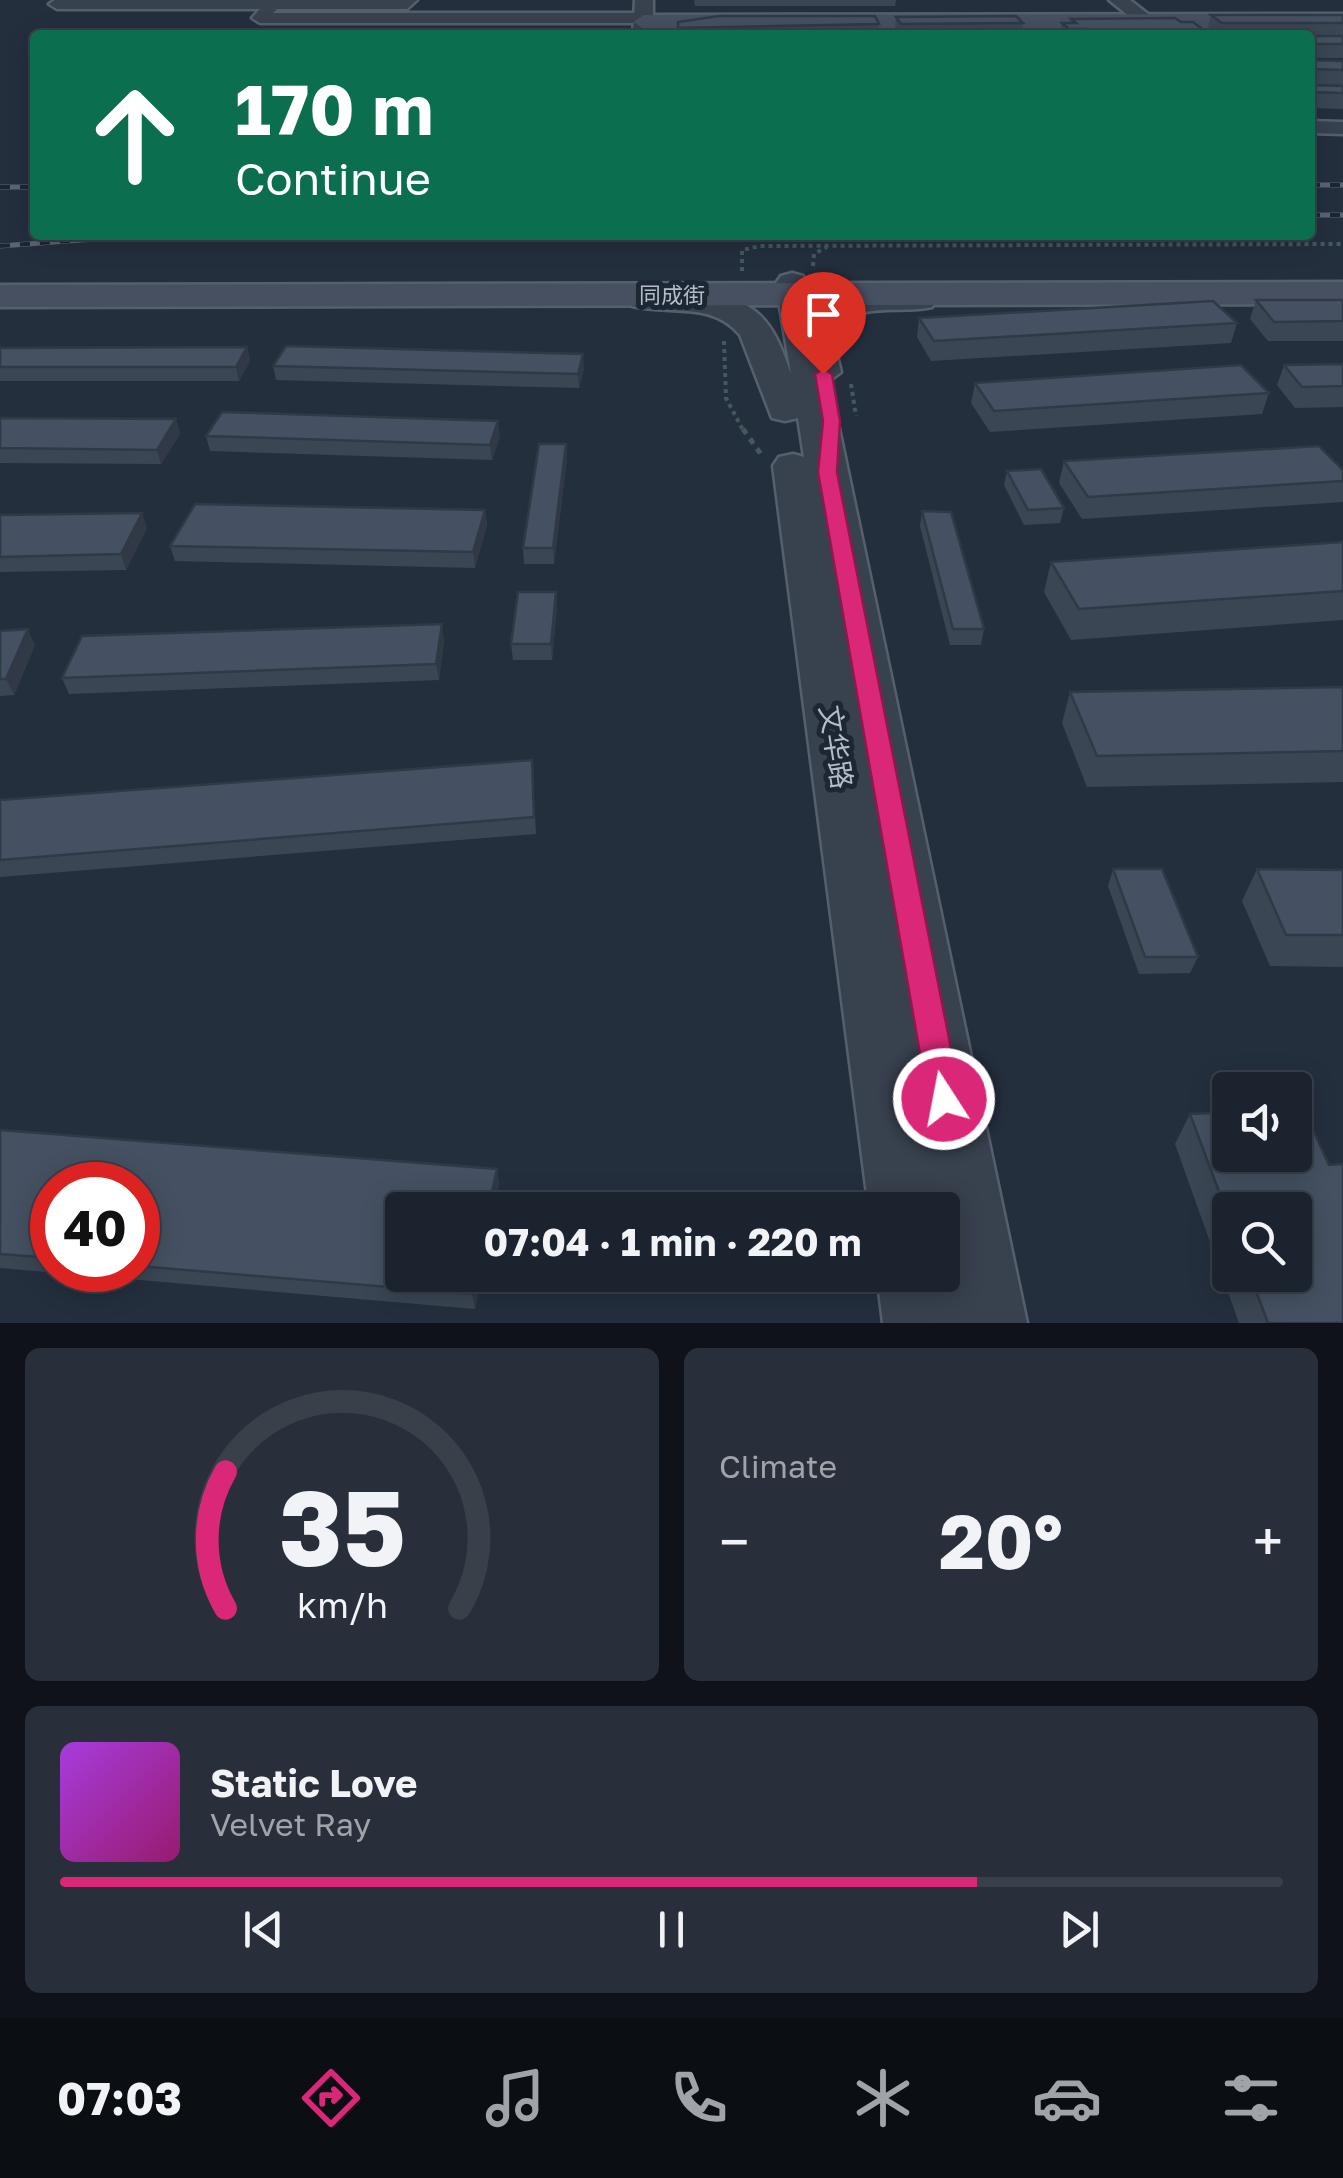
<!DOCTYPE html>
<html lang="en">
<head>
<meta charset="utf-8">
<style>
	:root { --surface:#1b232e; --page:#282f3a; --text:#f1f3f6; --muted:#a0a4aa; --line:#39404a; --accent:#db2777 }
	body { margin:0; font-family:"Golos Text","Noto Sans SC",sans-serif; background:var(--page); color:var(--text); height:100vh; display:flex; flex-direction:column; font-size:38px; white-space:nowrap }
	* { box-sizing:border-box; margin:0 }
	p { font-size:32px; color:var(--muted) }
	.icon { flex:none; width:55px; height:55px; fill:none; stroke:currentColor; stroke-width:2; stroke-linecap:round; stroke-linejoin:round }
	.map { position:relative; height:1323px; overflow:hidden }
	.side { display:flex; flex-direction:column; gap:25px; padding:25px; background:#0f1319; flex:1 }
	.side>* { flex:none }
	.banner { position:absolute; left:30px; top:30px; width:1285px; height:210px; border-radius:10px; box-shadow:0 5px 25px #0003,0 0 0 2px var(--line); background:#0b6e4f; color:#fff; overflow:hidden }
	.tools { position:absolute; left:1212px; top:1072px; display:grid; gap:20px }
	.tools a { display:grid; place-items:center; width:100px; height:100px; border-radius:10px; background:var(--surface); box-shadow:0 5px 25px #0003,0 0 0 2px var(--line); font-size:50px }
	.speed { position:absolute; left:30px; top:1162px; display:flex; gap:20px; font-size:50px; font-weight:700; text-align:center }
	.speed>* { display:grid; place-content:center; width:130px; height:130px; border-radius:50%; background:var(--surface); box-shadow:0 5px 25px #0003,0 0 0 2px var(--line); line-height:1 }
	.speed .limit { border:15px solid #d22; background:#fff; color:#111 }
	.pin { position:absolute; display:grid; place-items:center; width:85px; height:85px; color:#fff; margin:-102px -42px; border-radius:50% 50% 50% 0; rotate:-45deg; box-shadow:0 0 10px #0007 }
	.pin .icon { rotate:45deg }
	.me { position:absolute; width:110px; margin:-55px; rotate:349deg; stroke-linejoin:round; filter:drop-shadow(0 0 8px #0008) }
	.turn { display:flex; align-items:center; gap:35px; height:210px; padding:0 40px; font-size:45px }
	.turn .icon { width:130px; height:130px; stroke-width:2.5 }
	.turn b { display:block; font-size:70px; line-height:85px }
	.big { font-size:75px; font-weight:700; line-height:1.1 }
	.side .card { flex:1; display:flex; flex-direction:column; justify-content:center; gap:15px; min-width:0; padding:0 35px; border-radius:15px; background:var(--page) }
	.side .dial { align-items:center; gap:0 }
	.dial svg { height:260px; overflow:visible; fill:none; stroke:var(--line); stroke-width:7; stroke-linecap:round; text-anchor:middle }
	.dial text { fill:var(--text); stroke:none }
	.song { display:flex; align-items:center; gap:30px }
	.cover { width:120px; height:120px; border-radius:15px; background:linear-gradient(135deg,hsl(280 70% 55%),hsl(320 70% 35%)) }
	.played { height:10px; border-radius:5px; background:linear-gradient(90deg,var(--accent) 75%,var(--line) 75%) }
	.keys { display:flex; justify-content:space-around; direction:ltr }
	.heat { display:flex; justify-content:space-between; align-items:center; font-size:55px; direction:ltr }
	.side .tiles { flex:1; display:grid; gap:25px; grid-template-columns:1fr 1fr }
	.card:last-child { grid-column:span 2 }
	.trip { position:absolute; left:385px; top:1192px; width:575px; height:100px; border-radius:10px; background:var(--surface); box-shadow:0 5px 25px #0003,0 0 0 2px var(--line); font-weight:700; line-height:100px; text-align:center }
	.dock { display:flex; height:160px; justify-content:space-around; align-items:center; background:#0b0e12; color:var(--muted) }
	.dock .icon { width:70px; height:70px }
	.dock .active { color:var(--accent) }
	.dock b { font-size:45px; color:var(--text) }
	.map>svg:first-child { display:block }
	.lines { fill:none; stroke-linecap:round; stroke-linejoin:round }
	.minor-casing { stroke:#565f6c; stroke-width:5 }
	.tertiary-casing { stroke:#565f6c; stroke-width:5 }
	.secondary-casing { stroke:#565f6c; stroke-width:5 }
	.path-far1 { stroke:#44595c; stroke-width:4; stroke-dasharray:4 4; stroke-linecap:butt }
	.path { stroke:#44595c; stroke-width:5; stroke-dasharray:6 6; stroke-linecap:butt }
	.minor { fill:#38414e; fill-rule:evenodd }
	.tertiary { fill:#38414e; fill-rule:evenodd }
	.secondary { fill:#465061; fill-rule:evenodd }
	.rail-casing { stroke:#5a6575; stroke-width:5 }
	.rail { stroke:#1d2633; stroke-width:4; stroke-dasharray:10; stroke-linecap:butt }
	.wall { fill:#3b4654; fill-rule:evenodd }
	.shaded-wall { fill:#303945 }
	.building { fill:#455162; stroke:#303945; stroke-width:2.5 }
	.route { fill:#db2777; stroke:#8e194d; stroke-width:2.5 }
	.labels { text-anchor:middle; stroke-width:10; stroke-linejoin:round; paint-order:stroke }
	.far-street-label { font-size:22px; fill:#b4bcc9; stroke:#1d2633 }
	.street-label { font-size:28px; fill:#b4bcc9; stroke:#1d2633 }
</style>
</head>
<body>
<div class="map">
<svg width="1343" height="1323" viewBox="0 0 1343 1323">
	<rect width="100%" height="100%" fill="#242f3e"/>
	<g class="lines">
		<!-- minor casing -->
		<g class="minor-casing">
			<g id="minor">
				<path d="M 417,0 L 407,9 L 277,9 L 273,13 L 644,13 L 652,18 L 644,23 L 260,23 L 252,18 L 260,9 L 57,9 L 49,4 L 55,0 Z"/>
				<path d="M 1310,121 L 1343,122 L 1343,134 L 1310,133 Z"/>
			</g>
		</g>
		<!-- tertiary casing -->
		<g class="tertiary-casing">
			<g id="tertiary">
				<path d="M 635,0 L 653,0 L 653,35 L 633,35 Z"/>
				<path d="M 1109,0 L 1130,0 L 1157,21 L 1154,25 L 1140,25 Z"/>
				<path d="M 792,273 L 803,276 L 814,312 C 841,287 898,285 932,293 L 936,300 L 932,307 C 899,315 849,298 833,338 L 841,372 L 829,381 L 1027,1323 L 883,1323 L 877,1275 L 942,1275 L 942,1210 L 869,1210 L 773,466 L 779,457 L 793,454 L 804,457 L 798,418 L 785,421 L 772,418 L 740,335 C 712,301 670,315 632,306 L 628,299 L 632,292 C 667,283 727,288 756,312 C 775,327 783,352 791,374 L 776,283 L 781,276 Z"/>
			</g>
		</g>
		<!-- secondary casing -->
		<g class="secondary-casing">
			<g id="secondary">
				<path d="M 1343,14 L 1343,28 L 644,29 L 633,22 L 644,15 Z"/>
				<path d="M 1343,282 L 1343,304 L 0,307 L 0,285 Z"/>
			</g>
		</g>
		<!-- path-far1 -->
		<g class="path-far1">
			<path d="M 813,266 L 814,254 L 827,247"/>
			<path d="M 742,271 L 742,250 L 760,246 L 1343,244"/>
			<path d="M 724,341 L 726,398 L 744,432"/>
			<path d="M 851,384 L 856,416"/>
		</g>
		<!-- path -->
		<path class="path" d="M 743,429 L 763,457"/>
		<!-- minor -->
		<use href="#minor" class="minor"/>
		<!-- tertiary -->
		<use href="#tertiary" class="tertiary"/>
		<!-- secondary -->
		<use href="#secondary" class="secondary"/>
		<!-- rail casing -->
		<g class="rail-casing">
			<g id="rail">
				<path d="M 1310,185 L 1343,185"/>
				<path d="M 0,187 L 35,187"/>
				<path d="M 1310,215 L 1343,215"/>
				<path d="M 0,246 L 150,235"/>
			</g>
		</g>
		<!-- rail -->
		<use href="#rail" class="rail"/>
	</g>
	<!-- wall -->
	<g class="wall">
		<path d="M 694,0 L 896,0 L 895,6 L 695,6 Z"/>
		<path d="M 1211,15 L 1343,15 L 1343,36 L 1216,35 L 1208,28 Z"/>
		<path d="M 896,17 L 1023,23 L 1021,35 L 898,35 L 895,30 Z"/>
		<path d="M 1071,19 L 1181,22 L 1210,35 L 1060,35 L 1062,23 L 1070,23 Z"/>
		<path d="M 678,22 L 879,24 L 878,35 L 678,35 Z"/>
		<rect x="1310" y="36" width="33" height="22"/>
		<path d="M 1310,60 L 1343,61 L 1343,85 L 1310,84 Z"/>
		<path d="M 1310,85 L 1343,86 L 1343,109 L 1310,108 Z"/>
		<path d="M 1256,300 L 1343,300 L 1343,341 L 1268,341 L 1250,319 Z"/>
		<path d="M 919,318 L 1237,323 L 1231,343 L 931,361 L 917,337 Z"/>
		<path d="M 247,347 L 250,361 L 239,381 L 0,381 L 0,348 Z"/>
		<path d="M 1343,364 L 1343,407 L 1295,408 L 1277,385 L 1284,365 Z"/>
		<path d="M 273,366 L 584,368 L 579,388 L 276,380 Z"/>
		<path d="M 975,383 L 1269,393 L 1262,414 L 990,432 L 971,403 Z"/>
		<path d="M 0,418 L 176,419 L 180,434 L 161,464 L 0,463 Z"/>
		<path d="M 206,436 L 500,436 L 492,460 L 210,451 Z"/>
		<path d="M 566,444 L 567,458 L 554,564 L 524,564 L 523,548 Z"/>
		<path d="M 1064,461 L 1343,470 L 1343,502 L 1082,519 L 1059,483 Z"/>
		<path d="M 1007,471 L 1064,508 L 1060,523 L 1024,525 L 1004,485 Z"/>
		<path d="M 485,510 L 487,525 L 475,568 L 175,561 L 170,546 Z"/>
		<path d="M 922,511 L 984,629 L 981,645 L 950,645 L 920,526 Z"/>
		<path d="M 0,515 L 147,528 L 126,570 L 0,572 Z"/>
		<path d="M 1343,542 L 1343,620 L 1071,640 L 1044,592 L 1051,562 Z"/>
		<path d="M 556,592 L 557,607 L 552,660 L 513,660 L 511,644 Z"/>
		<path d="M 0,631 L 35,645 L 14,695 L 0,696 Z"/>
		<path d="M 444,640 L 439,680 L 69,694 L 62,678 Z"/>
		<path d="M 1343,687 L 1343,782 L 1087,787 L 1062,723 L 1070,692 Z"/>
		<path d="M 533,777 L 536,834 L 0,877 L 0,800 Z"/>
		<path d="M 1113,869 L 1198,957 L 1190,973 L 1139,974 L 1108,886 Z"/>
		<path d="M 1257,869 L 1343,870 L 1343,967 L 1270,966 L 1242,901 Z"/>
		<path d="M 1190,1114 L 1343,1323 L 1239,1323 L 1175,1144 ZM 1230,1210 L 1295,1275 L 1230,1275 Z"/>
		<path d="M 0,1130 L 497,1169 L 499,1185 L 402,1275 L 482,1275 L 475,1309 L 0,1268 ZM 52,1185 L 138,1185 L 138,1270 L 52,1270 Z"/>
	</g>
	<!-- shaded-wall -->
	<g class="shaded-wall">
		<path d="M 247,347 L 250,361 L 239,381 L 236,367 Z"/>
		<path d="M 583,354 L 584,368 L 579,388 L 578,374 Z"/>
		<path d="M 176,419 L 180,434 L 161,464 L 157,450 Z"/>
		<path d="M 498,421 L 500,436 L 492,460 L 490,445 Z"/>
		<path d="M 566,444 L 567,458 L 554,564 L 553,548 Z"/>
		<path d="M 485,510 L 487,525 L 475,568 L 473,552 Z"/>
		<path d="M 142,513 L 147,528 L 126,570 L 121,554 Z"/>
		<path d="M 556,592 L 557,607 L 552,660 L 551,644 Z"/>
		<path d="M 442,624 L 444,640 L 439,680 L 436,664 Z"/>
		<path d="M 28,629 L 35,645 L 14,695 L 6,679 Z"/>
		<path d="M 497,1169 L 499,1185 L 494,1210 L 488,1210 Z"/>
		<path d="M 476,1275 L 482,1275 L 475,1309 L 472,1294 Z"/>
	</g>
	<!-- building -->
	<g class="building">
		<path d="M 1211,15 L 1343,15 L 1343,23 L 1222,23 Z"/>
		<path d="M 719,16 L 875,16 L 879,24 L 678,28 L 678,22 Z"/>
		<path d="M 1016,16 L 1023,23 L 901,24 L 896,17 Z"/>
		<path d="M 1175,18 L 1181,22 L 1193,22 L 1210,35 L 1092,33 L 1088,29 L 1069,29 L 1062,23 L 1076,23 L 1071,19 Z"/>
		<rect x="1310" y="36" width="33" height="8"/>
		<path d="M 1310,60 L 1343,61 L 1343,70 L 1310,69 Z"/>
		<path d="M 1310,85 L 1343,86 L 1343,93 L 1310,92 Z"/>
		<path d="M 1256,300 L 1343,300 L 1343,321 L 1274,322 Z"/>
		<path d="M 1213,301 L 1237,323 L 934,341 L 919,318 Z"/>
		<path d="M 286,346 L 583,354 L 578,374 L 273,366 Z"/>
		<path d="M 247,347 L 236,367 L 0,367 L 0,348 Z"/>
		<path d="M 1343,364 L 1343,386 L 1302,387 L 1284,365 Z"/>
		<path d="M 1241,365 L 1269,393 L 994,411 L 975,383 Z"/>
		<path d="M 222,412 L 498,421 L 490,445 L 206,436 Z"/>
		<path d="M 0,418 L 176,419 L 157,450 L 0,448 Z"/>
		<path d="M 539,444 L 566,444 L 553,548 L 523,548 Z"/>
		<path d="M 1319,446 L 1343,470 L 1343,481 L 1088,497 L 1064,461 Z"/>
		<path d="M 1041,469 L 1064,508 L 1028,510 L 1007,471 Z"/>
		<path d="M 195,504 L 485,510 L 473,552 L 170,546 Z"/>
		<path d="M 922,511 L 951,512 L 984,629 L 953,629 Z"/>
		<path d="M 142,513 L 121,554 L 0,557 L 0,515 Z"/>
		<path d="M 1343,542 L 1343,591 L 1079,609 L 1051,562 Z"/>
		<path d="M 518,592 L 556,592 L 551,644 L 511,644 Z"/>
		<path d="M 442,624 L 436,664 L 62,678 L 82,636 Z"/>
		<path d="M 28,629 L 6,679 L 0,679 L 0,631 Z"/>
		<path d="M 1343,687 L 1343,751 L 1097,756 L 1070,692 Z"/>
		<path d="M 532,760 L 534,817 L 0,860 L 0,800 Z"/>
		<path d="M 1113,869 L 1162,869 L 1198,957 L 1145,957 Z"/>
		<path d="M 1257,869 L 1343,870 L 1343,935 L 1286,935 Z"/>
		<path d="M 1304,1110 L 1329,1165 L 1343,1164 L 1343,1323 L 1268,1323 L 1250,1275 L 1295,1275 L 1295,1210 L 1230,1210 L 1230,1221 L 1190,1114 L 1230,1112 L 1230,1155 L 1295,1155 L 1295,1111 Z"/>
		<path d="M 0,1130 L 497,1169 L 488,1210 L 402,1210 L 402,1275 L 476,1275 L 472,1294 L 138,1266 L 138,1185 L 52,1185 L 52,1258 L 0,1254 Z"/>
	</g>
	<!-- route -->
	<path class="route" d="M 823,369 L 832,374 L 840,421 L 837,472 L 961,1099 L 956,1109 L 944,1113 L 933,1109 L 928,1099 L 818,472 L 823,421 L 815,374 Z"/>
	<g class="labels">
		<!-- far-street labels -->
		<g class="far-street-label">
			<text x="672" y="303">同成街</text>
		</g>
		<!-- street labels -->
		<g class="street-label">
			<text transform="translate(836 747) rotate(81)" y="10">文华路</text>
		</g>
	</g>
</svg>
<div class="tools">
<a><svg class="icon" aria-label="sound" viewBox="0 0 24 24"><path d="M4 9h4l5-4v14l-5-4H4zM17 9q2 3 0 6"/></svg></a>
<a><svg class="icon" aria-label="search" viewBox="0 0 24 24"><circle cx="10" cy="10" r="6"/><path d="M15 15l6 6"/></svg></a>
</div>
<div class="speed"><div class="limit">40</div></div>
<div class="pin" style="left:823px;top:374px;background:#d93025"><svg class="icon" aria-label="arrive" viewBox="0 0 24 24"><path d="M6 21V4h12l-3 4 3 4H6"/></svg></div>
<svg class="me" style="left:944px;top:1099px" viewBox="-20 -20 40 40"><circle r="17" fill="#db2777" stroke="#fff" stroke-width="3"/><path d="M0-11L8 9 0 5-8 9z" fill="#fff"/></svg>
<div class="trip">07:04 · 1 min · 220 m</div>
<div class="banner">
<div class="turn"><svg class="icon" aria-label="ahead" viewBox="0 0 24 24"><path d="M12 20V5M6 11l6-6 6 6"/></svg><div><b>170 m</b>Continue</div></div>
</div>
</div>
<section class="side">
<div class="tiles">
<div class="card dial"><svg viewBox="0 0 100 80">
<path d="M14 69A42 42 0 1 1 86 69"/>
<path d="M14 69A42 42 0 0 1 14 27" stroke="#db2777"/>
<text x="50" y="56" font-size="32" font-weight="700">35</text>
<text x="50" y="72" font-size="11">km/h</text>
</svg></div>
<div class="card"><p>Climate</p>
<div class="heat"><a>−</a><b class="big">20°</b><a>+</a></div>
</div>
<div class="card">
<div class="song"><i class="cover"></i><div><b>Static Love</b><p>Velvet Ray</p></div></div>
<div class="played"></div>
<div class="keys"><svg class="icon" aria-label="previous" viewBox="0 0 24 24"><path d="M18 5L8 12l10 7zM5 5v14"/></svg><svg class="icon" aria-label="pause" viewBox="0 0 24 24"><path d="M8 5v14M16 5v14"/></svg><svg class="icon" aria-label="next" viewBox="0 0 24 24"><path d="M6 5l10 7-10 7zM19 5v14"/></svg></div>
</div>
</div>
</section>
<nav class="dock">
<b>07:03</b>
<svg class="icon active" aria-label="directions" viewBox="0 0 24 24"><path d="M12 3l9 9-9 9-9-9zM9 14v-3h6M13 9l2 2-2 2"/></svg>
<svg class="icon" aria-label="music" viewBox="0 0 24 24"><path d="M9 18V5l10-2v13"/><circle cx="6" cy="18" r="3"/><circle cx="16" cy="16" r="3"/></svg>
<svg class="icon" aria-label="phone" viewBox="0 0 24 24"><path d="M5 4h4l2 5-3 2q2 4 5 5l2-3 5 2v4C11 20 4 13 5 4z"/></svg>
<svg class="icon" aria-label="climate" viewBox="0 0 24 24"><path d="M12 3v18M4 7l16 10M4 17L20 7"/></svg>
<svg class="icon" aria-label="car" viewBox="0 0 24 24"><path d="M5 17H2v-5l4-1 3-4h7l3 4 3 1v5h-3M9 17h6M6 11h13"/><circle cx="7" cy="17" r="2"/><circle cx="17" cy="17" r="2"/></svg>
<svg class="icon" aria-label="filters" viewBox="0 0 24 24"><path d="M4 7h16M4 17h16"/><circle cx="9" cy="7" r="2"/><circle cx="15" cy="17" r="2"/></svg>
</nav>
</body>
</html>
